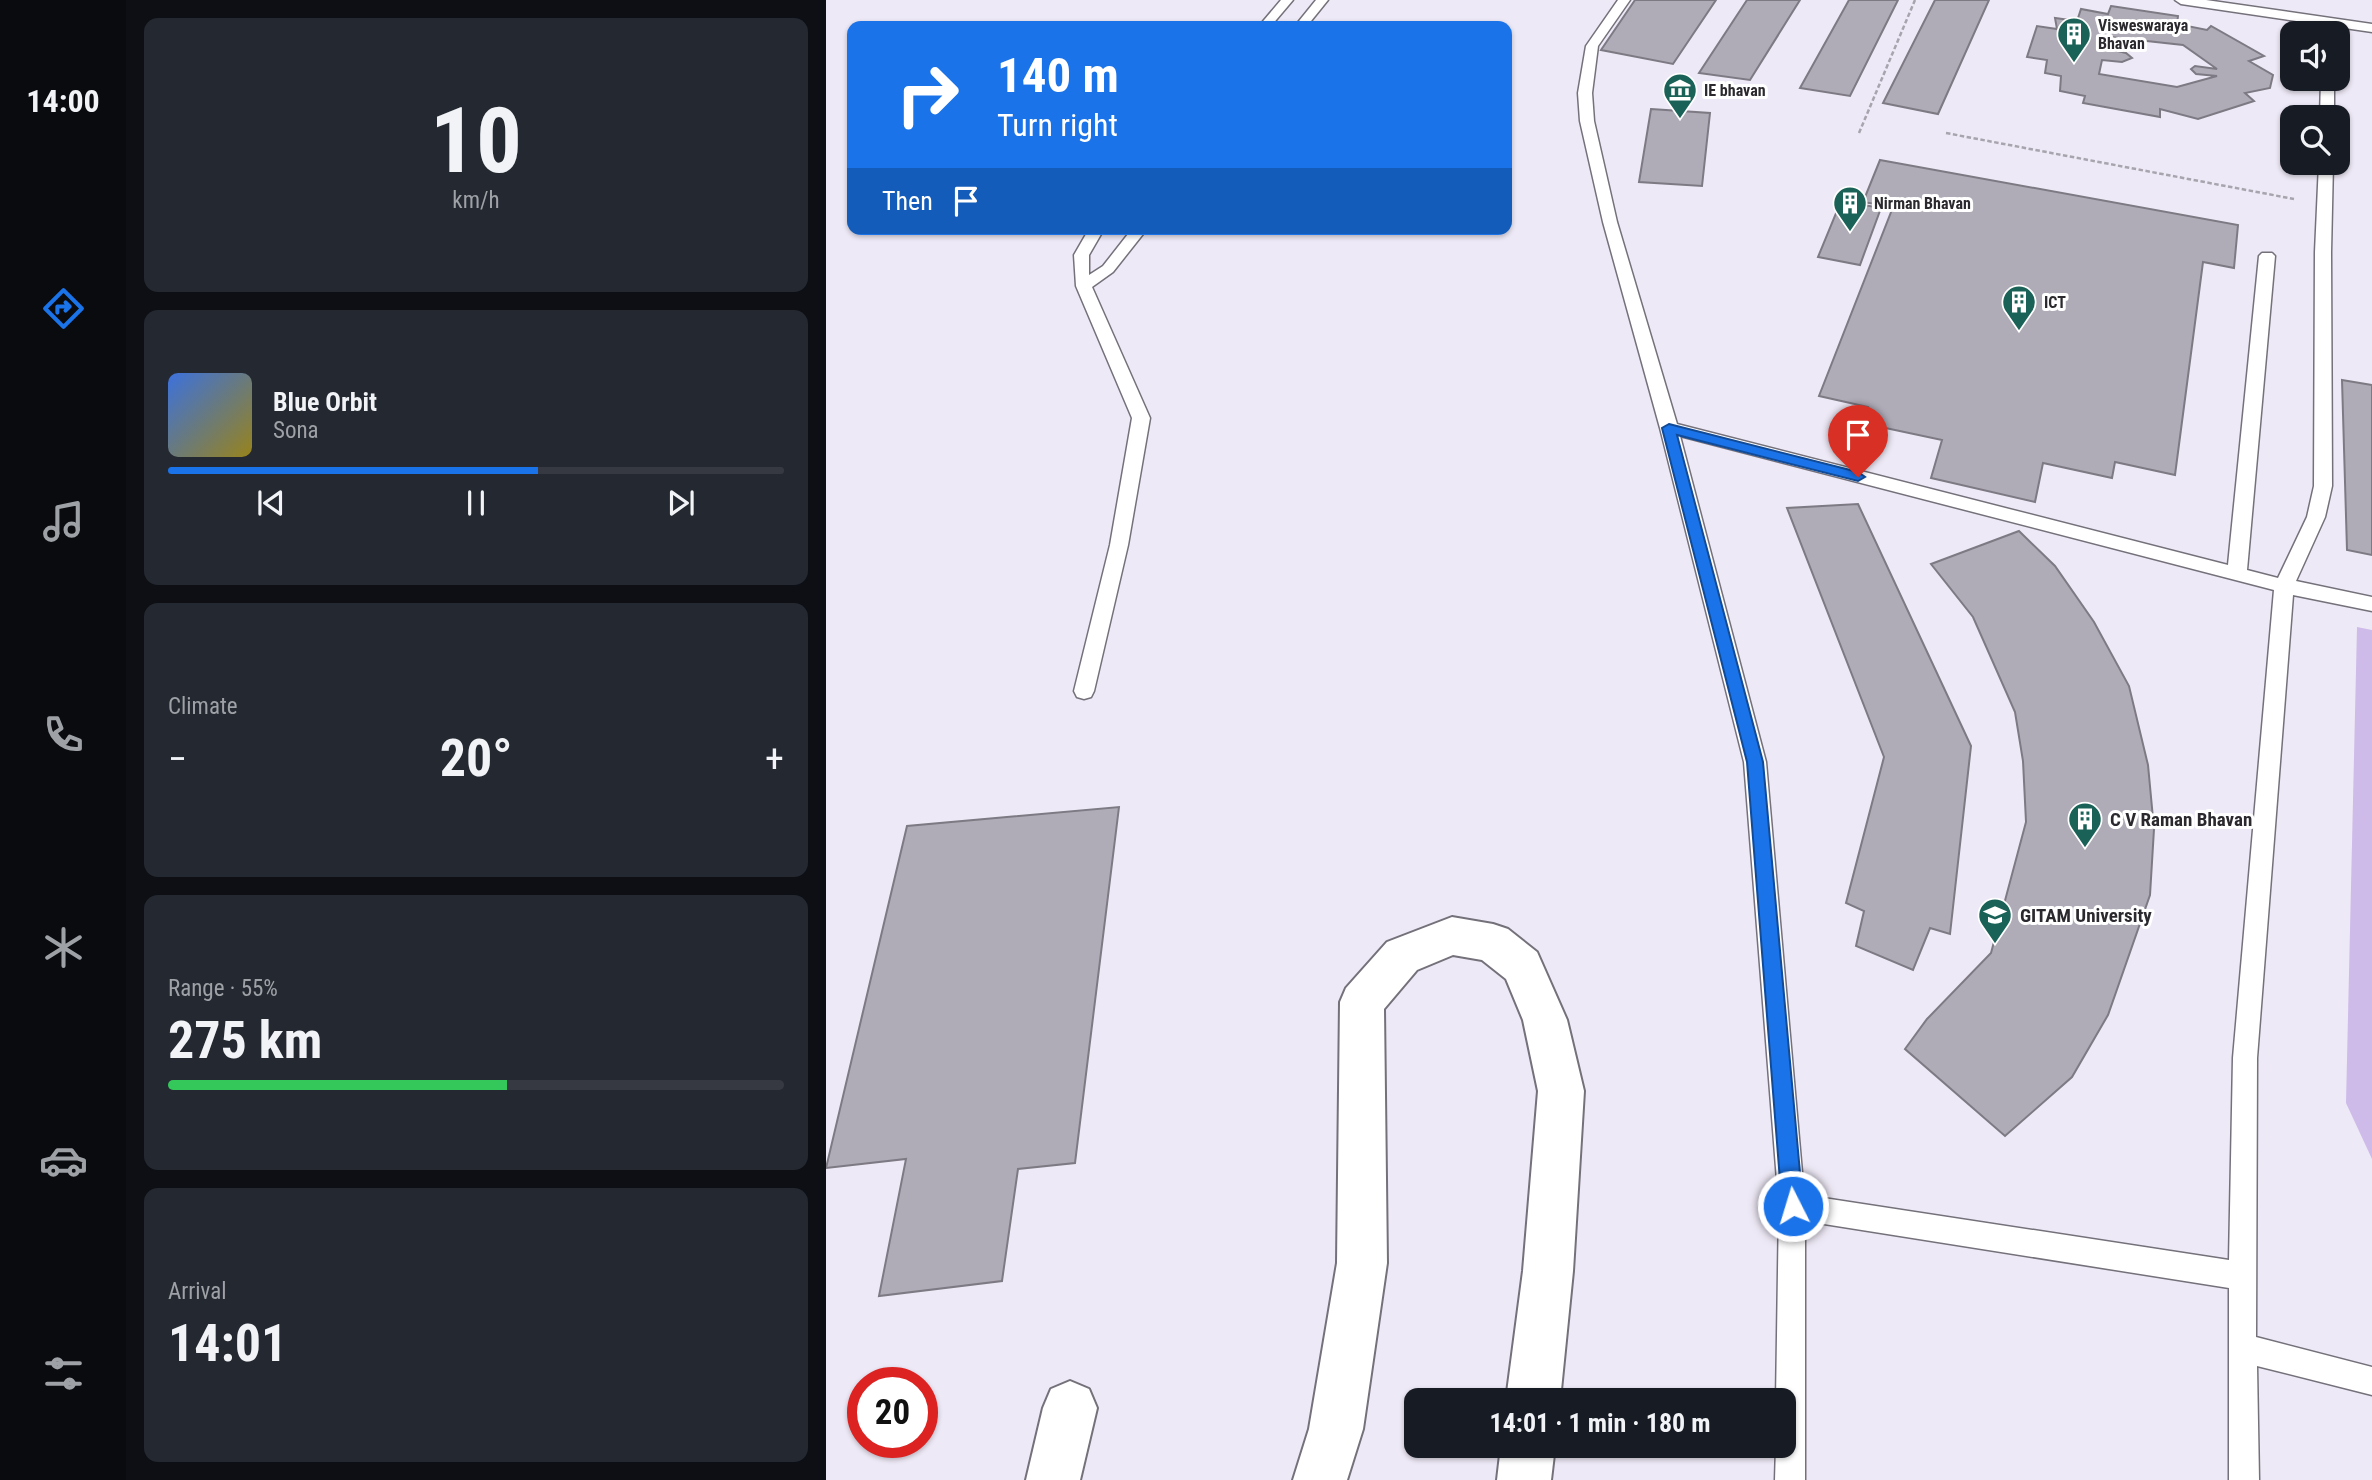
<!DOCTYPE html>
<html lang="en">
<head>
<meta charset="utf-8">
<style>
	:root { --surface:#171b24; --page:#242831; --text:#f1f3f6; --muted:#9ea1a6; --line:#363941; --accent:#1a73e8 }
	body { margin:0; font-family:"Roboto Condensed",sans-serif; background:var(--page); color:var(--text); height:100vh; display:flex; flex-direction:column; font-size:26px; white-space:nowrap }
	* { box-sizing:border-box; margin:0 }
	p { font-size:23px; color:var(--muted) }
	.icon { flex:none; width:38px; height:38px; fill:none; stroke:currentColor; stroke-width:2; stroke-linecap:round; stroke-linejoin:round }
	.map { position:relative; flex:1; overflow:hidden }
	.drawer { display:flex; flex-direction:column; gap:18px; padding:18px; background:#0d0f14; width:700px }
	.drawer>* { flex:none }
	.guide { position:absolute; left:21px; top:21px; width:665px; height:214px; border-radius:14px; box-shadow:0 2px 5px #0004; background:#1a73e8; color:#fff; overflow:hidden }
	.controls { position:absolute; left:1454px; top:21px; display:grid; gap:14px }
	.controls a { display:grid; place-items:center; width:70px; height:70px; border-radius:14px; background:var(--surface); box-shadow:0 2px 5px #0004; font-size:35px }
	.speed { position:absolute; left:21px; top:1367px; display:flex; gap:14px; font-size:35px; font-weight:700; text-align:center }
	.speed>* { display:grid; place-content:center; width:91px; height:91px; border-radius:50%; background:var(--surface); box-shadow:0 2px 5px #0004; line-height:1 }
	.speed .limit { border:10px solid #d22; background:#fff; color:#111 }
	.pin { position:absolute; display:grid; place-items:center; width:60px; height:60px; color:#fff; margin:-72px -30px; border-radius:50% 50% 50% 0; rotate:-45deg; box-shadow:0 0 7px #0007 }
	.pin .icon { rotate:45deg }
	.me { position:absolute; width:77px; margin:-38px; rotate:355deg; stroke-linejoin:round; filter:drop-shadow(0 0 5px #0008) }
	.turn { display:flex; align-items:center; gap:24px; height:147px; padding:0 35px; font-size:32px }
	.turn .icon { width:91px; height:91px; stroke-width:2.5 }
	.turn b { display:block; font-size:49px; line-height:60px }
	.then { display:flex; align-items:center; height:66px; padding:0 35px; background:#0003; gap:14px; font-size:26px }
	.big { font-size:52px; font-weight:700; line-height:1.1 }
	.drawer .card { flex:1; display:flex; flex-direction:column; justify-content:center; gap:10px; min-width:0; padding:0 24px; border-radius:14px; background:var(--page) }
	.drawer .dial { align-items:center; gap:0 }
	.dial b { font-size:91px; line-height:1 }
	.song { display:flex; align-items:center; gap:21px }
	.cover { width:84px; height:84px; border-radius:10px; background:linear-gradient(135deg,hsl(220 70% 55%),hsl(50 70% 35%)) }
	.played { height:7px; border-radius:4px; background:linear-gradient(90deg,var(--accent) 60%,var(--line) 60%) }
	.keys { display:flex; justify-content:space-around; direction:ltr }
	.heat { display:flex; justify-content:space-between; align-items:center; font-size:38px; direction:ltr }
	.charge { height:10px; border-radius:5px; background:linear-gradient(90deg,#34c759 55%,var(--line) 0) }
	.trip { position:absolute; left:578px; top:1388px; width:392px; height:70px; border-radius:14px; background:var(--surface); box-shadow:0 2px 5px #0004; font-weight:700; line-height:70px; text-align:center }
	main { display:flex; flex:1; min-height:0 }
	.tab-bar { display:flex; flex-direction:column; width:126px; justify-content:space-around; align-items:center; background:#090b0e; color:var(--muted) }
	.tab-bar .icon { width:49px; height:49px }
	.tab-bar .on { color:var(--accent) }
	.tab-bar b { font-size:32px; color:var(--text) }
	.map>svg:first-child { display:block }
	.green { fill:#cebbe9 }
	.building { fill:#afabb7; stroke:#7e7a84; stroke-width:2; fill-rule:evenodd }
	.lines { fill:none; stroke-linecap:round; stroke-linejoin:round }
	.service-casing { stroke:#75717b; stroke-width:3 }
	.minor-casing { stroke:#75717b; stroke-width:4 }
	.path { stroke:#a8a4ae; stroke-width:2.5; stroke-dasharray:4.5 2.5; stroke-linecap:butt }
	.service { fill:#fff; fill-rule:evenodd }
	.minor { fill:#fff; fill-rule:evenodd }
	.route { fill:#1a73e8; stroke:#114b97; stroke-width:2 }
	.labels { text-anchor:middle; stroke-width:6; stroke-linejoin:round; paint-order:stroke }
	.far-poi-label { font-size:16px; font-weight:bold; fill:#2b292d; stroke:#fff; text-anchor:start }
	.poi-label { font-size:19px; font-weight:bold; fill:#2b292d; stroke:#fff; text-anchor:start }
</style>
</head>
<body>
<main>
<nav class="tab-bar">
<b>14:00</b>
<svg class="icon on" aria-label="directions" viewBox="0 0 24 24"><path d="M12 3l9 9-9 9-9-9zM9 14v-3h6M13 9l2 2-2 2"/></svg>
<svg class="icon" aria-label="music" viewBox="0 0 24 24"><path d="M9 18V5l10-2v13"/><circle cx="6" cy="18" r="3"/><circle cx="16" cy="16" r="3"/></svg>
<svg class="icon" aria-label="phone" viewBox="0 0 24 24"><path d="M5 4h4l2 5-3 2q2 4 5 5l2-3 5 2v4C11 20 4 13 5 4z"/></svg>
<svg class="icon" aria-label="climate" viewBox="0 0 24 24"><path d="M12 3v18M4 7l16 10M4 17L20 7"/></svg>
<svg class="icon" aria-label="car" viewBox="0 0 24 24"><path d="M5 17H2v-5l4-1 3-4h7l3 4 3 1v5h-3M9 17h6M6 11h13"/><circle cx="7" cy="17" r="2"/><circle cx="17" cy="17" r="2"/></svg>
<svg class="icon" aria-label="filters" viewBox="0 0 24 24"><path d="M4 7h16M4 17h16"/><circle cx="9" cy="7" r="2"/><circle cx="15" cy="17" r="2"/></svg>
</nav>
<section class="drawer">
<div class="card dial"><b>10</b><p>km/h</p></div>
<div class="card">
<div class="song"><i class="cover"></i><div><b>Blue Orbit</b><p>Sona</p></div></div>
<div class="played"></div>
<div class="keys"><svg class="icon" aria-label="previous" viewBox="0 0 24 24"><path d="M18 5L8 12l10 7zM5 5v14"/></svg><svg class="icon" aria-label="pause" viewBox="0 0 24 24"><path d="M8 5v14M16 5v14"/></svg><svg class="icon" aria-label="next" viewBox="0 0 24 24"><path d="M6 5l10 7-10 7zM19 5v14"/></svg></div>
</div>
<div class="card"><p>Climate</p>
<div class="heat"><a>−</a><b class="big">20°</b><a>+</a></div>
</div>
<div class="card"><p>Range · 55%</p><b class="big">275 km</b><div class="charge"></div></div>
<div class="card"><p>Arrival</p><b class="big">14:01</b></div>
</section>
<div class="map">
<svg width="1546" height="1480" viewBox="0 0 1546 1480">
	<rect width="100%" height="100%" fill="#eee9f6"/>
	<!-- green -->
	<path class="green" d="M 1531,627 L 1546,630 L 1546,1159 L 1520,1103 Z"/>
	<!-- building -->
	<g class="building">
		<path d="M 809,0 L 890,0 L 847,64 L 775,50 Z"/>
		<path d="M 921,0 L 974,0 L 924,80 L 873,73 Z"/>
		<path d="M 1023,0 L 1072,0 L 1024,96 L 974,88 Z"/>
		<path d="M 1109,0 L 1163,0 L 1112,114 L 1057,103 Z"/>
		<path d="M 1285,6 L 1352,16 L 1351,24 L 1381,30 L 1385,26 L 1438,56 L 1423,61 L 1447,75 L 1444,88 L 1419,93 L 1428,101 L 1372,119 L 1334,109 L 1334,117 L 1257,103 L 1259,96 L 1234,91 L 1235,76 L 1219,73 L 1221,60 L 1201,57 L 1211,26 L 1231,29 L 1229,18 L 1251,21 L 1255,9 L 1282,14 ZM 1284,37 L 1357,45 L 1391,69 L 1369,66 L 1365,69 L 1370,74 L 1391,76 L 1351,87 L 1273,74 L 1276,60 L 1296,62 L 1306,58 L 1300,53 L 1283,49 Z"/>
		<path d="M 825,109 L 884,113 L 876,186 L 813,182 Z"/>
		<path d="M 1054,160 L 1412,225 L 1408,268 L 1377,262 L 1349,475 L 1289,462 L 1286,478 L 1217,463 L 1209,502 L 1105,478 L 1116,440 L 1036,423 L 1042,407 L 993,396 L 1067,207 L 1037,202 Z"/>
		<path d="M 1015,201 L 1055,208 L 1034,265 L 992,257 Z"/>
		<path d="M 1516,380 L 1546,385 L 1546,555 L 1521,550 Z"/>
		<path d="M 1032,504 L 1145,746 L 1124,934 L 1104,928 L 1087,970 L 1030,946 L 1038,911 L 1020,903 L 1058,757 L 961,508 Z"/>
		<path d="M 1193,531 L 1229,566 L 1268,622 L 1303,686 L 1322,765 L 1328,829 L 1324,895 L 1282,1015 L 1246,1077 L 1179,1136 L 1079,1049 L 1101,1019 L 1165,953 L 1200,822 L 1197,761 L 1189,712 L 1147,617 L 1105,564 Z"/>
		<path d="M 293,807 L 249,1163 L 192,1169 L 176,1281 L 53,1296 L 80,1159 L 0,1168 L 81,826 Z"/>
	</g>
	<g class="lines">
		<!-- service casing -->
		<g class="service-casing">
			<g id="service">
				<path d="M 455,0 L 467,0 L 445,26 L 433,26 Z"/>
				<path d="M 490,0 L 502,0 L 481,26 L 469,26 Z"/>
				<path d="M 792,0 L 804,0 L 772,46 L 766,93 L 768,121 L 791,222 L 851,424 L 1402,565 L 1433,256 L 1436,253 L 1446,253 L 1449,256 L 1421,570 L 1452,578 L 1481,517 L 1488,486 L 1489,252 L 1493,163 L 1507,163 L 1505,252 L 1506,486 L 1499,517 L 1470,581 L 1546,597 L 1546,611 L 1467,595 L 1431,1058 L 1430,1337 L 1546,1367 L 1546,1395 L 1431,1366 L 1433,1480 L 1403,1480 L 1403,1288 L 979,1221 L 979,1480 L 949,1480 L 950,1446 L 957,1446 L 957,1400 L 950,1400 L 953,1206 L 918,762 L 834,428 L 777,222 L 754,121 L 752,93 L 760,46 ZM 854,436 L 1448,590 L 1407,1058 L 1403,1260 L 978,1195 L 940,762 Z"/>
				<path d="M 1349,0 L 1380,0 L 1546,24 L 1546,32 L 1355,4 Z"/>
				<path d="M 1495,79 L 1508,79 L 1508,117 L 1494,117 Z"/>
				<path d="M 263,229 L 278,229 L 263,255 L 263,275 L 277,266 L 306,229 L 321,229 L 287,272 L 266,287 L 324,418 L 302,545 L 268,691 L 265,697 L 258,699 L 251,697 L 248,691 L 284,545 L 306,418 L 250,286 L 248,255 Z"/>
			</g>
		</g>
		<!-- minor casing -->
		<g class="minor-casing">
			<g id="minor">
				<path d="M 626,917 L 667,924 L 682,929 L 711,952 L 741,1020 L 758,1091 L 747,1271 L 734,1400 L 680,1400 L 697,1271 L 712,1091 L 697,1020 L 680,979 L 656,960 L 627,955 L 591,970 L 558,1009 L 561,1263 L 537,1429 L 521,1480 L 467,1480 L 483,1429 L 511,1263 L 514,1002 L 520,988 L 561,942 Z"/>
				<path d="M 244,1381 L 263,1389 L 271,1408 L 254,1480 L 200,1480 L 217,1408 L 225,1389 Z"/>
				<path d="M 675,1446 L 729,1446 L 725,1480 L 671,1480 Z"/>
			</g>
		</g>
		<!-- path -->
		<g class="path">
			<path d="M 1033,133 L 1089,0"/>
			<path d="M 1120,133 L 1468,199"/>
		</g>
		<!-- service -->
		<use href="#service" class="service"/>
		<!-- minor -->
		<use href="#minor" class="minor"/>
	</g>
	<!-- route -->
	<path class="route" d="M 843,424 L 1032,472 L 1039,477 L 1032,481 L 851,435 L 937,762 L 977,1206 L 974,1213 L 967,1216 L 959,1213 L 956,1206 L 921,762 L 836,428 Z"/>
	<!-- icons -->
	<defs>
		<g id="building-pin" transform="scale(1.75)"><path d="M0 17L-7.5 6A9.5 9.5 0 1 1 7.5 6Z" fill="#1a6257" stroke="#fff"/><path d="M-4-6H4V6H1V3H-1V6H-4ZM-2.5-4.3h1.7v1.8h-1.7ZM.8-4.3h1.7v1.8H.8ZM-2.5-1h1.7V.8h-1.7ZM.8-1h1.7V.8H.8Z" fill="#fff"/></g>
		<g id="museum-pin" transform="scale(1.75)"><path d="M0 17L-7.5 6A9.5 9.5 0 1 1 7.5 6Z" fill="#1a6257" stroke="#fff"/><path d="M0-6L6-3V-2H-6V-3ZM-5-1h2V3h-2ZM-1-1h2V3h-2ZM3-1h2V3H3ZM-6 4H6V6H-6Z" fill="#fff"/></g>
		<g id="university-pin" transform="scale(1.75)"><path d="M0 17L-7.5 6A9.5 9.5 0 1 1 7.5 6Z" fill="#1a6257" stroke="#fff"/><path d="M0-5L7-2L0 1L-7-2ZM-4 1L0 2.5L4 1V4Q0 6-4 4Z" fill="#fff"/></g>
	</defs>
	<g fill-rule="evenodd">
		<use href="#building-pin" x="1248" y="34"/>
		<use href="#museum-pin" x="854" y="90"/>
		<use href="#building-pin" x="1024" y="203"/>
		<use href="#building-pin" x="1193" y="302"/>
		<use href="#building-pin" x="1259" y="819"/>
		<use href="#university-pin" x="1169" y="915"/>
	</g>
	<g class="labels">
		<!-- far-poi labels -->
		<g class="far-poi-label">
			<text x="1272" y="31">Visweswaraya<tspan x="1272" dy="18">Bhavan</tspan></text>
			<text x="878" y="96">IE bhavan</text>
			<text x="1048" y="209">Nirman Bhavan</text>
			<text x="1218" y="308">ICT</text>
		</g>
		<!-- poi labels -->
		<g class="poi-label">
			<text x="1284" y="826">C V Raman Bhavan</text>
			<text x="1194" y="922">GITAM University</text>
		</g>
	</g>
</svg>
<div class="controls">
<a><svg class="icon" aria-label="sound" viewBox="0 0 24 24"><path d="M4 9h4l5-4v14l-5-4H4zM17 9q2 3 0 6"/></svg></a>
<a><svg class="icon" aria-label="search" viewBox="0 0 24 24"><circle cx="10" cy="10" r="6"/><path d="M15 15l6 6"/></svg></a>
</div>
<div class="speed"><div class="limit">20</div></div>
<div class="pin" style="left:1032px;top:477px;background:#d93025"><svg class="icon" aria-label="arrive" viewBox="0 0 24 24"><path d="M6 21V4h12l-3 4 3 4H6"/></svg></div>
<svg class="me" style="left:967px;top:1206px" viewBox="-20 -20 40 40"><circle r="17" fill="#1a73e8" stroke="#fff" stroke-width="3"/><path d="M0-11L8 9 0 5-8 9z" fill="#fff"/></svg>
<div class="trip">14:01 · 1 min · 180 m</div>
<div class="guide">
<div class="turn"><svg class="icon" aria-label="right" viewBox="0 0 24 24"><path d="M7 20v-9h11M14 6l5 5-5 5"/></svg><div><b>140 m</b>Turn right</div></div>
<div class="then">Then<svg class="icon" aria-label="arrive" viewBox="0 0 24 24"><path d="M6 21V4h12l-3 4 3 4H6"/></svg></div>
</div>
</div>
</main>
</body>
</html>
